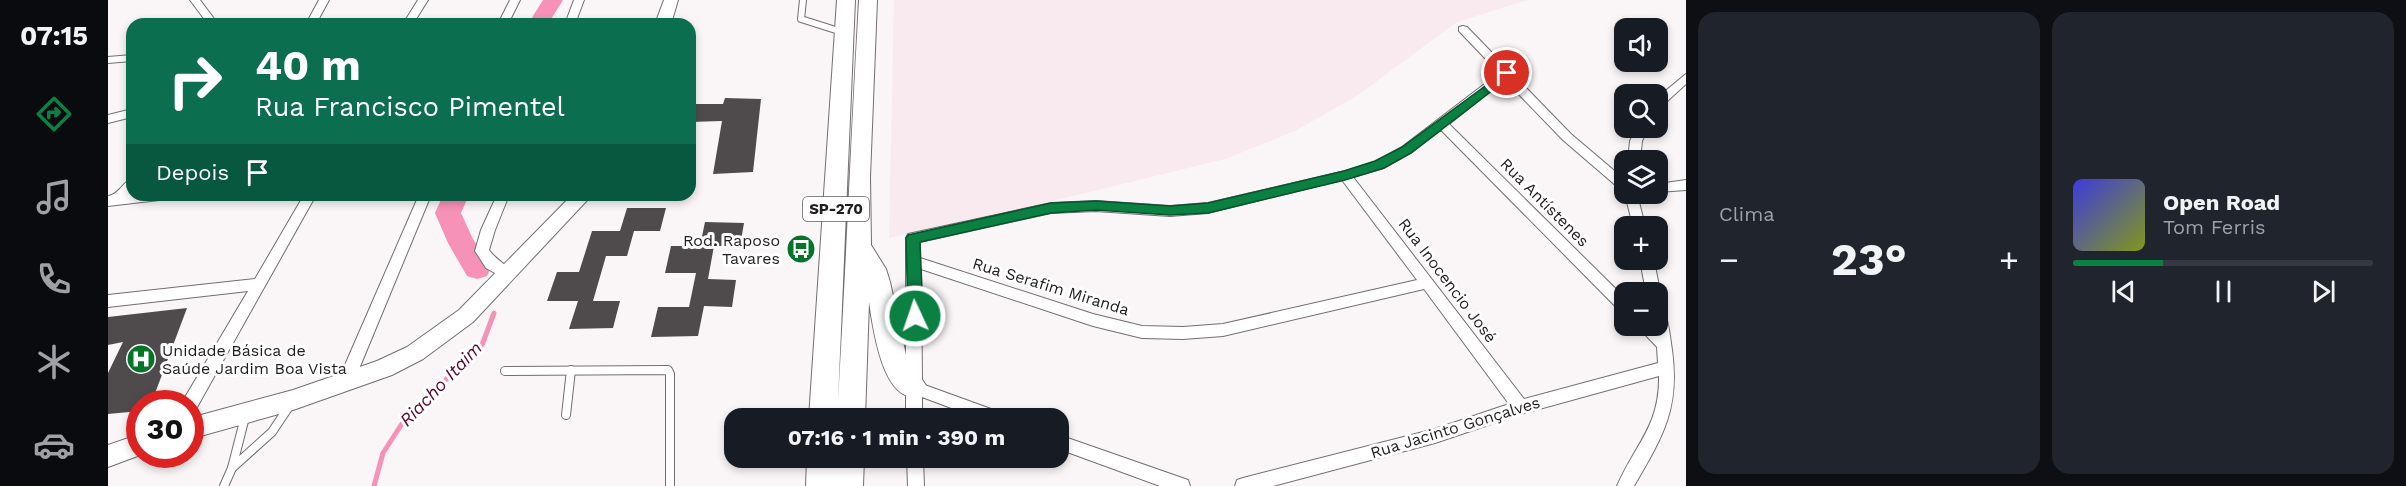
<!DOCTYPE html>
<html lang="pt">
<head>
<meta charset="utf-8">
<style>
	:root { --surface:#171b24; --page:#20242c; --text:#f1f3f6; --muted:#9ea1a6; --line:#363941; --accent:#0b8043 }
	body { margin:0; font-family:"Work Sans",sans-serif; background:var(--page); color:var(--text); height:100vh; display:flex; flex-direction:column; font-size:22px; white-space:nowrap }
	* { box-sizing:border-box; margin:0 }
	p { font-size:20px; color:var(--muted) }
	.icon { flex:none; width:33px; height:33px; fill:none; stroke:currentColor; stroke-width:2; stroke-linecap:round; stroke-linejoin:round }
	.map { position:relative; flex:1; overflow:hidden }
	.panel { display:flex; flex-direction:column; gap:12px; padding:12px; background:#0d0f14; width:720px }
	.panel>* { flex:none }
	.banner { position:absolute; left:18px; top:18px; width:570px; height:183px; border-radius:18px; box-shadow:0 3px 9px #0003; background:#0b6e4f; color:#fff; overflow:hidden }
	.buttons { position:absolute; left:1506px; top:18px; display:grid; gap:12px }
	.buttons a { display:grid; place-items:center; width:54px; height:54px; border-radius:12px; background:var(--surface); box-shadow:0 3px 9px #0003; font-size:30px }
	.speed { position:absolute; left:18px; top:390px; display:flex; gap:12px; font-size:30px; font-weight:700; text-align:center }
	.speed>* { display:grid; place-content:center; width:78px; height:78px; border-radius:50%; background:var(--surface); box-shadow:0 3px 9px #0003; line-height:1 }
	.speed .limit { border:9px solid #d22; background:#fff; color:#111 }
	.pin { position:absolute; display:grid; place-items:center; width:51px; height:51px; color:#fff; margin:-26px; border:3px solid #fff; border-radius:50%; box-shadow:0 2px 6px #0007 }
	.me { position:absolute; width:66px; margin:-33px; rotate:357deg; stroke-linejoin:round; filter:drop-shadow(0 0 4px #0008) }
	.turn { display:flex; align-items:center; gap:21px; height:126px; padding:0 30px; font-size:27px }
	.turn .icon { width:78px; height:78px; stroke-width:2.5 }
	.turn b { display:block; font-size:42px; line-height:51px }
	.then { display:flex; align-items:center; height:57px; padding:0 30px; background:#0003; gap:12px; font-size:22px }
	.big { font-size:45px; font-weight:700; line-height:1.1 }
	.panel .tile { flex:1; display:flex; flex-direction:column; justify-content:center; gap:9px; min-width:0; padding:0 21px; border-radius:18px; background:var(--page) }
	.song { display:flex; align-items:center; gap:18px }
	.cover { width:72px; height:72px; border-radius:9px; background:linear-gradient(135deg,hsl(240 70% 55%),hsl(70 70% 35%)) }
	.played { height:6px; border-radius:3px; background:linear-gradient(90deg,var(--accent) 30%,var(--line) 30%) }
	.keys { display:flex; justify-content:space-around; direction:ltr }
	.heat { display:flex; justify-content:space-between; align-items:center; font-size:33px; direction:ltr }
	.panel .tiles { flex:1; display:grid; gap:12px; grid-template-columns:repeat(2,1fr) }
	.trip { position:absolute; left:616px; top:408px; width:345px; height:60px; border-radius:18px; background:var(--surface); box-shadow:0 3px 9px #0003; font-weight:700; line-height:60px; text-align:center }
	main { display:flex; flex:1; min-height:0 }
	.tab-bar { display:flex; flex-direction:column; width:108px; justify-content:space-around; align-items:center; background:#090b0e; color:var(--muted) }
	.tab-bar .icon { width:42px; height:42px }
	.tab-bar .active { color:var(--accent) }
	.tab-bar b { font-size:27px; color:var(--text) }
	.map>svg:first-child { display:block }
	.built { fill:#f9eaef }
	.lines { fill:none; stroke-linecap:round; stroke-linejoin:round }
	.stream { stroke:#f692b7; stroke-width:5 }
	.river { fill:#f692b7; fill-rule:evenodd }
	.building { fill:#4f4b4c }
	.service-far1-casing { stroke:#736e6f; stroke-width:8 }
	.service-casing { stroke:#736e6f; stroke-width:10 }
	.minor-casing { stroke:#736e6f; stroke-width:2 }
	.secondary-casing { stroke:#736e6f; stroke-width:2 }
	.motorway-casing { stroke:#736e6f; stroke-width:2 }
	.service-far1 { stroke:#fff; stroke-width:6 }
	.service { stroke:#fff; stroke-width:8 }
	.minor { fill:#fff; fill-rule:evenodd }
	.secondary { fill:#fff; fill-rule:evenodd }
	.motorway { fill:#fff; fill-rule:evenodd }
	.route { fill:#0b8043; stroke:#07532c; stroke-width:1.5 }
	.labels { text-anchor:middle; stroke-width:6; stroke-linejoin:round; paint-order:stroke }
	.shield { fill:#fff; stroke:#626162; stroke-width:1.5 }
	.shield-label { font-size:15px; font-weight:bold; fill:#1f1d1e }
	.street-label { font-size:16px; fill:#1f1d1e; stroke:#fff }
	.poi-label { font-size:16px; fill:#1f1d1e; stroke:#fff; text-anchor:end }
	.water-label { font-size:18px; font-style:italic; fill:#5b0030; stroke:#fff }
</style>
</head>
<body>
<main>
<nav class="tab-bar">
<b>07:15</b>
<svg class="icon active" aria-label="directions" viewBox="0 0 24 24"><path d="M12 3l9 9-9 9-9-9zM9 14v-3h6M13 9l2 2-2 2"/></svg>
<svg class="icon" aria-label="music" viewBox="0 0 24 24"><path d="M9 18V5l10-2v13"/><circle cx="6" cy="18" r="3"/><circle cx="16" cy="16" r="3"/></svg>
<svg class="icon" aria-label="phone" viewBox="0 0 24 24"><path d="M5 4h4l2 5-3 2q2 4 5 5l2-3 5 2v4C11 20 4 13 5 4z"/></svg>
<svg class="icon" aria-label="climate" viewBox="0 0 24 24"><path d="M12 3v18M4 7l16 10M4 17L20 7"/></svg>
<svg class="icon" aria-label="car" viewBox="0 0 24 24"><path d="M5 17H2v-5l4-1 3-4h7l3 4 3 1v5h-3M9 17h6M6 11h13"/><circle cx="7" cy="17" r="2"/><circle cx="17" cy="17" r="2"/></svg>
</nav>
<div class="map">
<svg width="1578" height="486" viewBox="0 0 1578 486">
	<rect width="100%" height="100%" fill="#faf5f6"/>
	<!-- built -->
	<path class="built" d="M 786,0 L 1420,0 L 1349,22 L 1250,95 L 1187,131 L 1117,159 L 928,205 L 781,238 Z"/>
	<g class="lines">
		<!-- stream -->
		<path class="stream" d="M 266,486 L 275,453 L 297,419 L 374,345 L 386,313"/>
		<!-- river -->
		<g class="river">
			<path d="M 435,0 L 455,0 L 440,24 L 420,24 Z"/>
			<path d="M 335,195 L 361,195 L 353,213 L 365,239 L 383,268 L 379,276 L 369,279 L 359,276 L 340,243 L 327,213 Z"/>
		</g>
	</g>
	<!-- building -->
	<g class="building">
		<path d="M 617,98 L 653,99 L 645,172 L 605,174 L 614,121 L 582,122 L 586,104 L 615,104 Z"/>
		<path d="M 519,208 L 558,208 L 552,231 L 526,231 L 519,256 L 498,256 L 485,301 L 512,301 L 505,328 L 461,329 L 470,301 L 439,301 L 449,272 L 471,272 L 484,231 L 512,231 Z"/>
		<path d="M 597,222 L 636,223 L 632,246 L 606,246 L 600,279 L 628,280 L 624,307 L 596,306 L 590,336 L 543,337 L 550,307 L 581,307 L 588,273 L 557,273 L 563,246 L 592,246 Z"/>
		<path d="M 79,308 L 43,404 L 32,404 L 32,411 L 0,414 L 0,373 L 15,342 L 0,345 L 0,317 Z"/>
	</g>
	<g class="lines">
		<!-- service-far1 casing -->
		<g class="service-far1-casing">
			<path id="service-far1" d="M 695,0 L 693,19 L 734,32"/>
		</g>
		<!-- service casing -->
		<g class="service-casing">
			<g id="service">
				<path d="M 397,371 L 560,370 L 562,374 L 562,486"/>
				<path d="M 458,415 L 463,370"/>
				<path d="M 124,468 L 164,432 L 182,405"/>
				<path d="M 116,486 L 124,468 L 137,417"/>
			</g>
		</g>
		<!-- minor casing -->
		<g class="minor-casing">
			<g id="minor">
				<path d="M 82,0 L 92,0 L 110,24 L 100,24 Z"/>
				<path d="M 211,0 L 221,0 L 208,24 L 198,24 Z"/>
				<path d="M 310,0 L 320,0 L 305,24 L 295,24 Z"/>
				<path d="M 402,0 L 412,0 L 400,24 L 390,24 Z"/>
				<path d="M 466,0 L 476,0 L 467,24 L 457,24 Z"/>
				<path d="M 1355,26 L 1359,27 L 1463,134 L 1516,179 L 1516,191 L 1512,189 L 1455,140 L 1397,80 L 1341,124 L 1516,297 L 1516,312 L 1511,310 L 1333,130 L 1302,153 L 1276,168 L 1245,177 L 1416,399 L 1550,363 L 1549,347 L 1529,326 L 1550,326 L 1550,307 L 1555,309 C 1561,321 1562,337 1564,350 C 1572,409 1555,436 1526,486 L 1509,486 C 1527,444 1552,426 1551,376 L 1413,414 L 1327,443 L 1165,486 L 1127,486 L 1129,480 L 1135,478 L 1327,429 L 1401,404 L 1316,289 L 1115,336 L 1075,339 L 1034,338 L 985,326 L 813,269 L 814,384 L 894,413 L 896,418 L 870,418 L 814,397 L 814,418 L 798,418 L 798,238 L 800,234 L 943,203 L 988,201 L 1062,206 L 1100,203 L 1237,171 L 1268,162 L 1294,147 L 1391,73 L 1351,31 L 1351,27 ZM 1234,180 L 1309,280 L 1115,324 L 1075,327 L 1034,326 L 985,314 L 812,258 L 812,242 L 943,213 L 988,211 L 1062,216 L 1100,213 Z"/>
				<path d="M 24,55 L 24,61 L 0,63 L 0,57 Z"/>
				<path d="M 1578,74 L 1578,84 L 1554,106 L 1550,107 L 1550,97 Z"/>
				<path d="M 24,109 L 24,117 L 0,123 L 0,115 Z"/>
				<path d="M 1528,128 L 1540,128 L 1534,141 L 1532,160 L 1520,160 L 1522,141 Z"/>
				<path d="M 24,179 L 24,195 L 57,195 L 51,200 L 0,206 L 0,196 C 11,195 14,182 24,179 Z"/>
				<path d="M 1578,180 L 1578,190 L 1550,192 L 1550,184 Z"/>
				<path d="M 1517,194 L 1529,194 L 1537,226 L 1525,226 Z"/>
				<path d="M 196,195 L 208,195 L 88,409 L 82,411 L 82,404 L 74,404 L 76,399 L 140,291 L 0,307 L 0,295 L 147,279 Z"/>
				<path d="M 311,195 L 323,195 L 246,381 L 243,386 L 238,388 L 233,386 L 230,381 Z"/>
				<path d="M 389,195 L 401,195 L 387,230 L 381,250 C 388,260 400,265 406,275 L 404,279 L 399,280 L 378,268 L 367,251 L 373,230 Z"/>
				<path d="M 1532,260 L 1546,260 L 1552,292 L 1550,296 L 1550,292 L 1538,292 Z"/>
				<path d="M 951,435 L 1080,480 L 1082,486 L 1052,486 L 951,449 Z"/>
				<path d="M 799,458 L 815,458 L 816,486 L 800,486 Z"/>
			</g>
		</g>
		<!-- secondary casing -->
		<g class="secondary-casing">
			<g id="secondary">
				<path d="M 556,0 L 570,0 L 563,24 L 547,24 Z"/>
				<path d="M 464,195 L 484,195 L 365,322 L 315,359 L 284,375 L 185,410 L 82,439 L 82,418 L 185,390 L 269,361 L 299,347 L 351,310 Z"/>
				<path d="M 32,434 L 32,454 L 35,454 L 0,467 L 0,445 Z"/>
			</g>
		</g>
		<!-- motorway casing -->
		<g class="motorway-casing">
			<g id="motorway">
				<path d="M 729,0 L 747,0 L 730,401 C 738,268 743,134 751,0 L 769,0 L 762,177 L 763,245 L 778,269 L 782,282 L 798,355 L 819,387 L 815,395 C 775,410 765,327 761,302 L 757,418 L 701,418 Z"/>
				<path d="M 699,458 L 756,458 L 755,486 L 698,486 Z"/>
			</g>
		</g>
		<!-- service-far1 -->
		<use href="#service-far1" class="service-far1"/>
		<!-- service -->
		<use href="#service" class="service"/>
		<!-- minor -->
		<use href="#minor" class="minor"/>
		<!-- secondary -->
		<use href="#secondary" class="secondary"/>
		<!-- motorway -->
		<use href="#motorway" class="motorway"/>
	</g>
	<!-- route -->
	<path class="route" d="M 1399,70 L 1403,71 L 1403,76 L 1303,153 L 1276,168 L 1237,180 L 1100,213 L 1062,215 L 988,210 L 943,213 L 812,242 L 815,316 L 812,320 L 802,320 L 800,316 L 798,238 L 800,235 L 943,203 L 988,201 L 1062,206 L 1100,203 L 1236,171 L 1267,161 L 1294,147 Z"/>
	<!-- icons -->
	<defs>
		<g id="bus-disc" transform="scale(1.5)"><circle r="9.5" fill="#047428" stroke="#fff"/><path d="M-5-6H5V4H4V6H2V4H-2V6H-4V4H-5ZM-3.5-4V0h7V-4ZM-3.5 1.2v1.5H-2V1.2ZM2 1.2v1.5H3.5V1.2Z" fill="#fff"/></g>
		<g id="hospital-disc" transform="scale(1.5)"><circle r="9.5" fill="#047428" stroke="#fff"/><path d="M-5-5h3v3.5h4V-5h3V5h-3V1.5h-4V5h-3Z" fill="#fff"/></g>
	</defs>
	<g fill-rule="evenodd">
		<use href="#bus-disc" x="693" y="249"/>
		<use href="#hospital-disc" x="33" y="359"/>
	</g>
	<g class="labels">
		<!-- shield labels -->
		<rect class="shield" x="695" y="197" width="66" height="24" rx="4.5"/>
		<g class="shield-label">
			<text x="728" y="214">SP-270</text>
		</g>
		<!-- street labels -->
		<g class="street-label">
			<text transform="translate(1437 202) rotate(45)" y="6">Rua Antístenes</text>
			<text transform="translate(1340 280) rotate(53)" y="6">Rua Inocencio José</text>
			<text transform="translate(943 286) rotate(17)" y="6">Rua Serafim Miranda</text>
			<text transform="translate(1347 427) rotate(-17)" y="6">Rua Jacinto Gonçalves</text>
		</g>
		<!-- poi labels -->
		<g class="poi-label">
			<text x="672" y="246">Rod. Raposo<tspan x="672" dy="18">Tavares</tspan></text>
			<text x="54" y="356" text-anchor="start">Unidade Básica de<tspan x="54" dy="18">Saúde Jardim Boa Vista</tspan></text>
		</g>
		<!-- water labels -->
		<g class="water-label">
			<text transform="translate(333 384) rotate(-46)" y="6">Riacho Itaim</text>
		</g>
	</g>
</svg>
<div class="buttons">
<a><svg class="icon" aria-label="sound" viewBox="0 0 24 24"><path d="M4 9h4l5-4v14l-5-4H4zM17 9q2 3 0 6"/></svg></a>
<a><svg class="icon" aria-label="search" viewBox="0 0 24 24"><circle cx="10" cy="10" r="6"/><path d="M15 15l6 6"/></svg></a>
<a><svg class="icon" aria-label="layers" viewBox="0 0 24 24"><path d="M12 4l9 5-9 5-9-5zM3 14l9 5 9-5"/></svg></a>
<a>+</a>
<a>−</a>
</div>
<div class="speed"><div class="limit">30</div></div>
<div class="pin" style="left:1399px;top:73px;background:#d93025"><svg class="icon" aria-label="arrive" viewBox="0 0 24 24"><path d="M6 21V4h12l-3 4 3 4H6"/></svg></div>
<svg class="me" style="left:807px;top:316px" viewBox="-20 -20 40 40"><circle r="17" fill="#0b8043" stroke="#fff" stroke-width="3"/><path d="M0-11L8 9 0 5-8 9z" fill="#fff"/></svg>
<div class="trip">07:16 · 1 min · 390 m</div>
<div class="banner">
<div class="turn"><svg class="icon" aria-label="right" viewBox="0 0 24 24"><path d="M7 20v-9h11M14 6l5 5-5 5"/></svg><div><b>40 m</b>Rua Francisco Pimentel</div></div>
<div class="then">Depois<svg class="icon" aria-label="arrive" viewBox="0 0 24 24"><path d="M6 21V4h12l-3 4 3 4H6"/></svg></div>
</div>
</div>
<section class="panel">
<div class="tiles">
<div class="tile"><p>Clima</p>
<div class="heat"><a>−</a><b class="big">23°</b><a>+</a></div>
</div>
<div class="tile">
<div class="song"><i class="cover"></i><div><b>Open Road</b><p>Tom Ferris</p></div></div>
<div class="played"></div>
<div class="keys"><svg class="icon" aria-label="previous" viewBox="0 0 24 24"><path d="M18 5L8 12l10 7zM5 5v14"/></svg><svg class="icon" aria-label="pause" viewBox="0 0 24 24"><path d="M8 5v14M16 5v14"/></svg><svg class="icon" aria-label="next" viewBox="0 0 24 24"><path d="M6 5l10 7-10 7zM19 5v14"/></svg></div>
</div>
</div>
</section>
</main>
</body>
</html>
